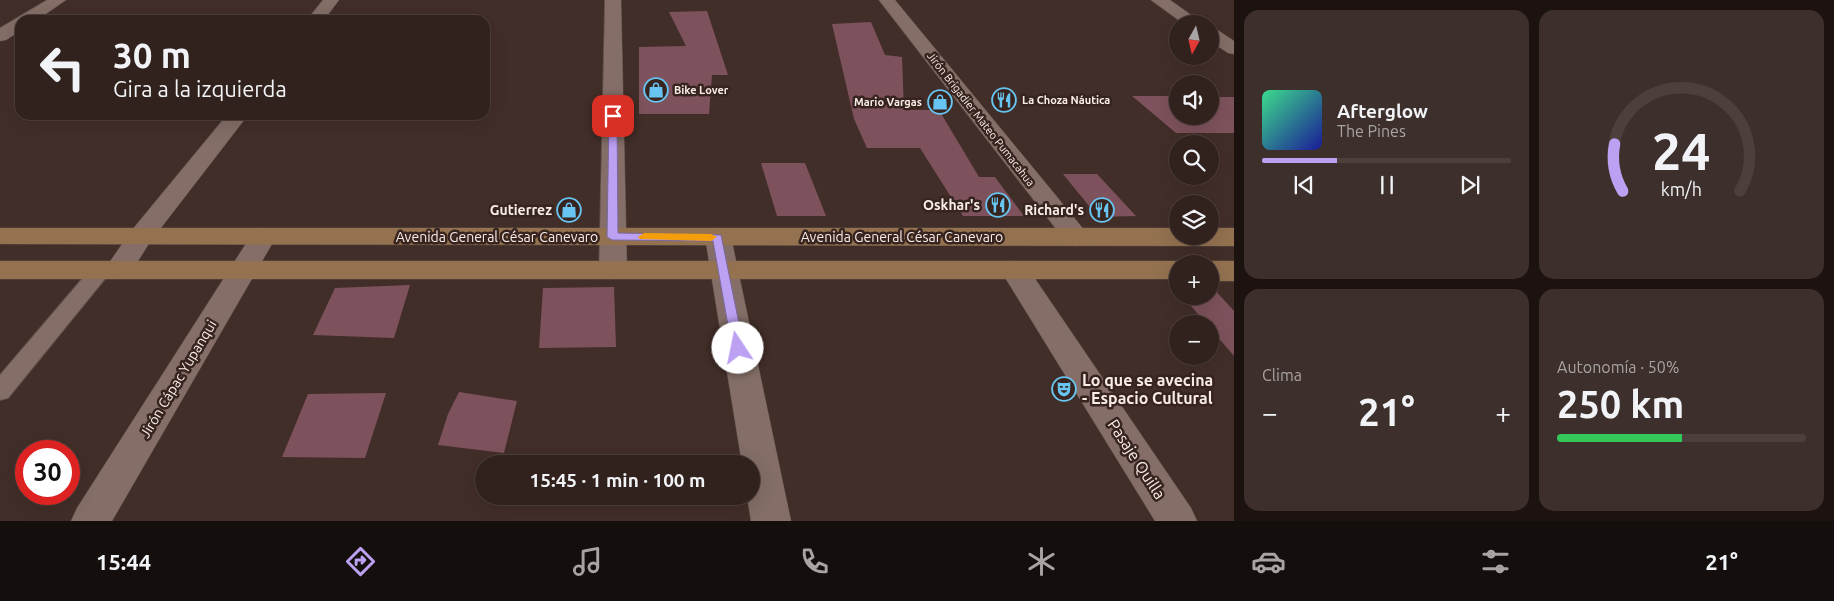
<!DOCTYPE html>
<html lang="es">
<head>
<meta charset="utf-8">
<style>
	:root { --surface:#32221e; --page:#3d2f2b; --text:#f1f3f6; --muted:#a8a4a4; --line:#4d3f3c; --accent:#bca0f2 }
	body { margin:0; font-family:Ubuntu,sans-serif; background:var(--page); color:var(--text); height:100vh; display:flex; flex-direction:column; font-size:19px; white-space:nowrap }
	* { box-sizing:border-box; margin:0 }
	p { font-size:16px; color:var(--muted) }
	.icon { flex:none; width:28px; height:28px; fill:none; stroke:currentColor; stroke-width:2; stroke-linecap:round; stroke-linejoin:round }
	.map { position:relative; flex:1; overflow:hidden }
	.drawer { display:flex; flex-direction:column; gap:10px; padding:10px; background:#1c1310; width:600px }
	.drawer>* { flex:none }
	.top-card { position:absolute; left:15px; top:15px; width:475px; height:105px; border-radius:15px; box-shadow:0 5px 20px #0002,0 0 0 1px var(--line); background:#32221e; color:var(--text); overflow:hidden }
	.needle { width:32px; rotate:188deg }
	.tools { position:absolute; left:1169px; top:15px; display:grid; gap:10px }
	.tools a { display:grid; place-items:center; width:50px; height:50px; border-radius:50%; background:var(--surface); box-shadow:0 5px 20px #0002,0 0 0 1px var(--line); font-size:25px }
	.speed { position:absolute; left:15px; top:440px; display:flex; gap:10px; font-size:25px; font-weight:700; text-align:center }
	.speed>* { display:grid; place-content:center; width:65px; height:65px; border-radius:50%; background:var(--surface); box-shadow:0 5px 20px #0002,0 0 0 1px var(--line); line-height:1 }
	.speed .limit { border:8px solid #d22; background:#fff; color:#111 }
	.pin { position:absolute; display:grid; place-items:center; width:42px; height:42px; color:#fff; margin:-21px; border-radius:10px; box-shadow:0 2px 8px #0006 }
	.me { position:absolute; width:55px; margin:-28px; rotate:349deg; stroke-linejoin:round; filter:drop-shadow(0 0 4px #0008) }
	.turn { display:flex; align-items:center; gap:18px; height:105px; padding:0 15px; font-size:22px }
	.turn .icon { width:65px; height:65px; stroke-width:2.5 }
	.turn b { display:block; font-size:35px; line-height:42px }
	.big { font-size:38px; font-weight:600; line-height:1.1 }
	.drawer .tile { flex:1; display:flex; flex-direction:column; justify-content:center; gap:8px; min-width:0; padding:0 18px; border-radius:15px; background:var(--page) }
	.drawer .dial { align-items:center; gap:0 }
	.dial svg { height:130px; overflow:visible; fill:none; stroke:var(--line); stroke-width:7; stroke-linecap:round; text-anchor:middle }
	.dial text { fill:var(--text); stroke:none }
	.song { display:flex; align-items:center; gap:15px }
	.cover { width:60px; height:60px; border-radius:8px; background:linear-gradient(135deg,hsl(150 70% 55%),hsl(240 70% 35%)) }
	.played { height:5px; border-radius:2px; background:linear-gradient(90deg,var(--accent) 30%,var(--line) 30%) }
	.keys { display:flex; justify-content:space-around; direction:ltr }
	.heat { display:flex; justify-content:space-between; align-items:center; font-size:28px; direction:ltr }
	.charge { height:8px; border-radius:4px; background:linear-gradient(90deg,#34c759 50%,var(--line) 0) }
	.drawer .tiles { flex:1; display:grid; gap:10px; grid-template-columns:repeat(2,1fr) }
	.trip { position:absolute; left:475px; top:455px; width:285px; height:50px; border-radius:25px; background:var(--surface); box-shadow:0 5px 20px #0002,0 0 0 1px var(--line); font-weight:600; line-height:50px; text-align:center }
	.tabs { display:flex; height:80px; justify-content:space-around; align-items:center; background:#140e0c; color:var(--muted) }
	.tabs .icon { width:35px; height:35px }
	.tabs .active { color:var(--accent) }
	.tabs b { font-size:22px; color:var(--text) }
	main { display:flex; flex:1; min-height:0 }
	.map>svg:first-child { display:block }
	.building { fill:#7e525c }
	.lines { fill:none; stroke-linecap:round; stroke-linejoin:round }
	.lane-casing { stroke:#5e4e49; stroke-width:2 }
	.street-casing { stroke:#5e4e49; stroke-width:1 }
	.secondary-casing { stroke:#5e4e49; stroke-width:1 }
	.lane { fill:#846e67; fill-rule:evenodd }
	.street { fill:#846e67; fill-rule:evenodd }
	.secondary { fill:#947250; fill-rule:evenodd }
	.route { fill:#bca0f2; stroke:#7a689d }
	.slow { fill:#f59e0b }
	.labels { text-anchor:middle; stroke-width:5; stroke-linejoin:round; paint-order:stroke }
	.far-poi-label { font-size:11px; font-weight:bold; fill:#f9ece7; stroke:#37241f; text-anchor:start }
	.far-street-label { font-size:11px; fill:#f9ece7; stroke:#37241f }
	.poi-label { font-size:14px; font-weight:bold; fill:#f9ece7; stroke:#37241f; text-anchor:end }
	.street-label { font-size:14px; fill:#f9ece7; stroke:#37241f }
	.near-poi-label { font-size:16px; font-weight:bold; fill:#f9ece7; stroke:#37241f; text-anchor:start }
	.near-street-label { font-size:16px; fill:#f9ece7; stroke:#37241f }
</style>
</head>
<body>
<main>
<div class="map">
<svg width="1234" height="521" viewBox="0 0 1234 521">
	<rect width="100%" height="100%" fill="#422e28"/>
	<!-- building -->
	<g class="building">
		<path d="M 707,11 L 728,75 L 712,75 L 709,114 L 639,114 L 639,47 L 686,46 L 669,12 Z"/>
		<path d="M 871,22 L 885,55 L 902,57 L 904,110 L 939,110 L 979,177 L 995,177 L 1024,216 L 963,216 L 920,148 L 867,148 L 854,119 L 832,24 Z"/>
		<path d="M 1132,96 L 1178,96 L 1178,116 L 1210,116 L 1210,97 L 1234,97 L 1234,133 L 1176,133 Z"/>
		<path d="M 761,163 L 805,163 L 826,216 L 777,216 Z"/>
		<path d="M 1063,174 L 1097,174 L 1136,216 L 1098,217 Z"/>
		<path d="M 410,285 L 394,338 L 313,335 L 335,288 Z"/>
		<path d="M 614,287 L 616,347 L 539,348 L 543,288 Z"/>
		<path d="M 1210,288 L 1213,288 L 1234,311 L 1234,356 L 1210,328 L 1210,324 L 1206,324 L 1183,296 L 1210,296 Z"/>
		<path d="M 459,392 L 517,401 L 504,453 L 438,445 L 448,414 Z"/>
		<path d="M 386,393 L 365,458 L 282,457 L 308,394 Z"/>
	</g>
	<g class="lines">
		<!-- lane casing -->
		<g class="lane-casing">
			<path id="lane" d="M 101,264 L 108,265 L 111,270 L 108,275 L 8,398 L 0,400 L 0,375 L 94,265 Z"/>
		</g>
		<!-- street casing -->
		<g class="street-casing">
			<g id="street">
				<path d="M 47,0 L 66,0 L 37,20 L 20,20 L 20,31 L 6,40 L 0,41 L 0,28 Z"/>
				<path d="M 323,0 L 339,0 L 324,20 L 307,20 Z"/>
				<path d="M 605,0 L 621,0 L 627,270 L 623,277 L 613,279 L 603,277 L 599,270 Z"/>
				<path d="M 879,0 L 895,0 L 1085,231 L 1089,237 L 1085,243 L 1076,246 L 1067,243 Z"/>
				<path d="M 1151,0 L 1170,0 L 1204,24 L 1184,24 Z"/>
				<path d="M 1210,28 L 1216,29 L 1234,41 L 1234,54 L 1228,53 L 1210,41 Z"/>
				<path d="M 227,115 L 248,115 L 150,242 L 128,277 L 118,279 L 108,277 L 104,270 L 132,230 Z"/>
				<path d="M 263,228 L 272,231 L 276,237 L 112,521 L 71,521 L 77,508 L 254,231 Z"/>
				<path d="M 718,228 L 727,231 L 731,237 L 791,521 L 751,521 L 747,496 L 751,496 L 751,464 L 742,464 L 705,237 L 709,231 Z"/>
				<path d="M 1015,261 L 1025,264 L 1191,508 L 1197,521 L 1155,521 L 1001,271 L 1005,264 Z"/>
			</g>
		</g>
		<!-- secondary casing -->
		<g class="secondary-casing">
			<g id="secondary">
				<path d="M 0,228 L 1178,228 L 1178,236 L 1210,236 L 1210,228 L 1234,228 L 1234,246 L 0,244 Z"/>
				<path d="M 0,261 L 1178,261 L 1188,264 L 1178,264 L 1178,279 L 0,279 Z"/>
				<path d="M 1210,261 L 1234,261 L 1234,281 L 1210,281 L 1210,264 L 1202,264 Z"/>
			</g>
		</g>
		<!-- lane -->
		<use href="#lane" class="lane"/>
		<!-- street -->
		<use href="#street" class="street"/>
		<!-- secondary -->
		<use href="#secondary" class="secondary"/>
	</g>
	<!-- route -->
	<path class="route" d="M 613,114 L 617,116 L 618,233 L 721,235 L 744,348 L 743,351 L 733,351 L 732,348 L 713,241 L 612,240 L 607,237 L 609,116 Z"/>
	<!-- slow -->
	<path class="slow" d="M 644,233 L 711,234 L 717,237 L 711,241 L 640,239 L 638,237 Z"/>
	<!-- icons -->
	<defs>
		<g id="shop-ring" transform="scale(1.25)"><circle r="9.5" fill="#37241f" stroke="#68c4f0" stroke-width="1.5"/><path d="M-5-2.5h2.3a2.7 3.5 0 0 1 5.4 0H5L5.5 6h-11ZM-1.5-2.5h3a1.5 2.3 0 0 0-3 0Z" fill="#68c4f0"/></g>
		<g id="restaurant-ring" transform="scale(1.25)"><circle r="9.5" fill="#37241f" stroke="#68c4f0" stroke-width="1.5"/><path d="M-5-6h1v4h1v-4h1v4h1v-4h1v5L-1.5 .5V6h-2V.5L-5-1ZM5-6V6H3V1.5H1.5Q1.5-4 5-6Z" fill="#68c4f0"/></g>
		<g id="theatre-ring" transform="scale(1.25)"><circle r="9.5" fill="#37241f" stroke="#68c4f0" stroke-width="1.5"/><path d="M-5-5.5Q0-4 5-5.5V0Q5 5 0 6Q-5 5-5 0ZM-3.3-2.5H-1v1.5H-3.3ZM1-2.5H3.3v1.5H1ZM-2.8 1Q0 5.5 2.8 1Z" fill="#68c4f0"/></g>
	</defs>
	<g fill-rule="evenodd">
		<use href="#shop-ring" x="656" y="90"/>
		<use href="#restaurant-ring" x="1004" y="100"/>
		<use href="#shop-ring" x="940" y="102"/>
		<use href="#restaurant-ring" x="998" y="205"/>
		<use href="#shop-ring" x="569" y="210"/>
		<use href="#restaurant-ring" x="1102" y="210"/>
		<use href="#theatre-ring" x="1064" y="389"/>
	</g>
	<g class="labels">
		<!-- far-poi labels -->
		<g class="far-poi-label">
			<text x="674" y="94">Bike Lover</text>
			<text x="1022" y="104">La Choza Náutica</text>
			<text x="922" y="106" text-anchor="end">Mario Vargas</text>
		</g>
		<!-- far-street labels -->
		<g class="far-street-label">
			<text transform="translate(981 119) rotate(52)" y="4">Jirón Brigadier Mateo Pumacahua</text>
		</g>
		<!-- poi labels -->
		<g class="poi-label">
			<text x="980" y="210">Oskhar's</text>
			<text x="552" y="215">Gutierrez</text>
			<text x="1084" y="215">Richard's</text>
		</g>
		<!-- street labels -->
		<g class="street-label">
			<text x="497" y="242">Avenida General César Canevaro</text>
			<text x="902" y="242">Avenida General César Canevaro</text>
			<text transform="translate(178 379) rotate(-59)" y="5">Jirón Cápac Yupanqui</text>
		</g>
		<!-- near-poi labels -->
		<g class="near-poi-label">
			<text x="1082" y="386">Lo que se avecina<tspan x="1082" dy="18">- Espacio Cultural</tspan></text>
		</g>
		<!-- near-street labels -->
		<g class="near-street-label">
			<text transform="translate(1137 459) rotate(57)" y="6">Pasaje Quilla</text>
		</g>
	</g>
</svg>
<div class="tools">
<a><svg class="needle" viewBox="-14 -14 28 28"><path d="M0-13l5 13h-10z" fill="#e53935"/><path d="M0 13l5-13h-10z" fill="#a8a4a4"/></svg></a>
<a><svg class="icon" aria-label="sound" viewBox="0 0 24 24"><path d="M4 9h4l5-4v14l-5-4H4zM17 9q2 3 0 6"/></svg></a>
<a><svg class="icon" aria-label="search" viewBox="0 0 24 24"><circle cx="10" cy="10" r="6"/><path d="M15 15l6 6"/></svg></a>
<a><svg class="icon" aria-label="layers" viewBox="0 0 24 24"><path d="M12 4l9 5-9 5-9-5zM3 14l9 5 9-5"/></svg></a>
<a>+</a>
<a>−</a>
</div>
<div class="speed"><div class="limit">30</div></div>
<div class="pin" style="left:613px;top:116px;background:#d93025"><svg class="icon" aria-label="arrive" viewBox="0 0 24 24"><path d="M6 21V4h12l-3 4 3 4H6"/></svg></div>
<svg class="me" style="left:738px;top:348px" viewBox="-20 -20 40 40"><circle r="19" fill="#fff"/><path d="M0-13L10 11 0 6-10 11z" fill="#bca0f2"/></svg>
<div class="trip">15:45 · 1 min · 100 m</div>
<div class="top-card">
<div class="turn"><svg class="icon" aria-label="left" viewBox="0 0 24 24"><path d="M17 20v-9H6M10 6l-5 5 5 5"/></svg><div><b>30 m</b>Gira a la izquierda</div></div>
</div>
</div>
<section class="drawer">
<div class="tiles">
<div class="tile">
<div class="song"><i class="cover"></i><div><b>Afterglow</b><p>The Pines</p></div></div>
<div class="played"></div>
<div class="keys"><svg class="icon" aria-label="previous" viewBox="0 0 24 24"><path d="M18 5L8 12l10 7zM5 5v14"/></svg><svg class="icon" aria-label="pause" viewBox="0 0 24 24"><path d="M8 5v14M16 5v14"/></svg><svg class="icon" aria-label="next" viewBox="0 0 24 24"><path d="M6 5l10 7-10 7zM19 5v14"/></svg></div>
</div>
<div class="tile dial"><svg viewBox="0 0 100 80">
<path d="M14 69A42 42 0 1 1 86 69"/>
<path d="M14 69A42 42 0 0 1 9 40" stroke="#bca0f2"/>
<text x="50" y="56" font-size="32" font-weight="700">24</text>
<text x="50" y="72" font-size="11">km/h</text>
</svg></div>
<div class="tile"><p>Clima</p>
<div class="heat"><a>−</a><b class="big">21°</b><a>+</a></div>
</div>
<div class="tile"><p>Autonomía · 50%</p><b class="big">250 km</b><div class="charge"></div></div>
</div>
</section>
</main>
<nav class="tabs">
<b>15:44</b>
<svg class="icon active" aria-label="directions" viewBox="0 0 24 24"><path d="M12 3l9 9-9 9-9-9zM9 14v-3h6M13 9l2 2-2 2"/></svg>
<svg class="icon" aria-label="music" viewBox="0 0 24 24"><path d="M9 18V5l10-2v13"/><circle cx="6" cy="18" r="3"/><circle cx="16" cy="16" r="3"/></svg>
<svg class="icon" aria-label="phone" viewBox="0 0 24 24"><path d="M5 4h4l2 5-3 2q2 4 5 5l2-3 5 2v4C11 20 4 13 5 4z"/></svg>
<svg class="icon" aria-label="climate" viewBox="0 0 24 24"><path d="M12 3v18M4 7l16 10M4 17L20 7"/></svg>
<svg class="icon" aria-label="car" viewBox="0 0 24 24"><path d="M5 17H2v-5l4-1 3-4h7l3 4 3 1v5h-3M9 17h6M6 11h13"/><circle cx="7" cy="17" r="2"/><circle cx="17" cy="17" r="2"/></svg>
<svg class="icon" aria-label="filters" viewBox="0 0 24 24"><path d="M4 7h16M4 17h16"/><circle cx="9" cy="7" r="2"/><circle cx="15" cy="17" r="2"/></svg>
<b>21°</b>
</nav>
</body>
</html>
